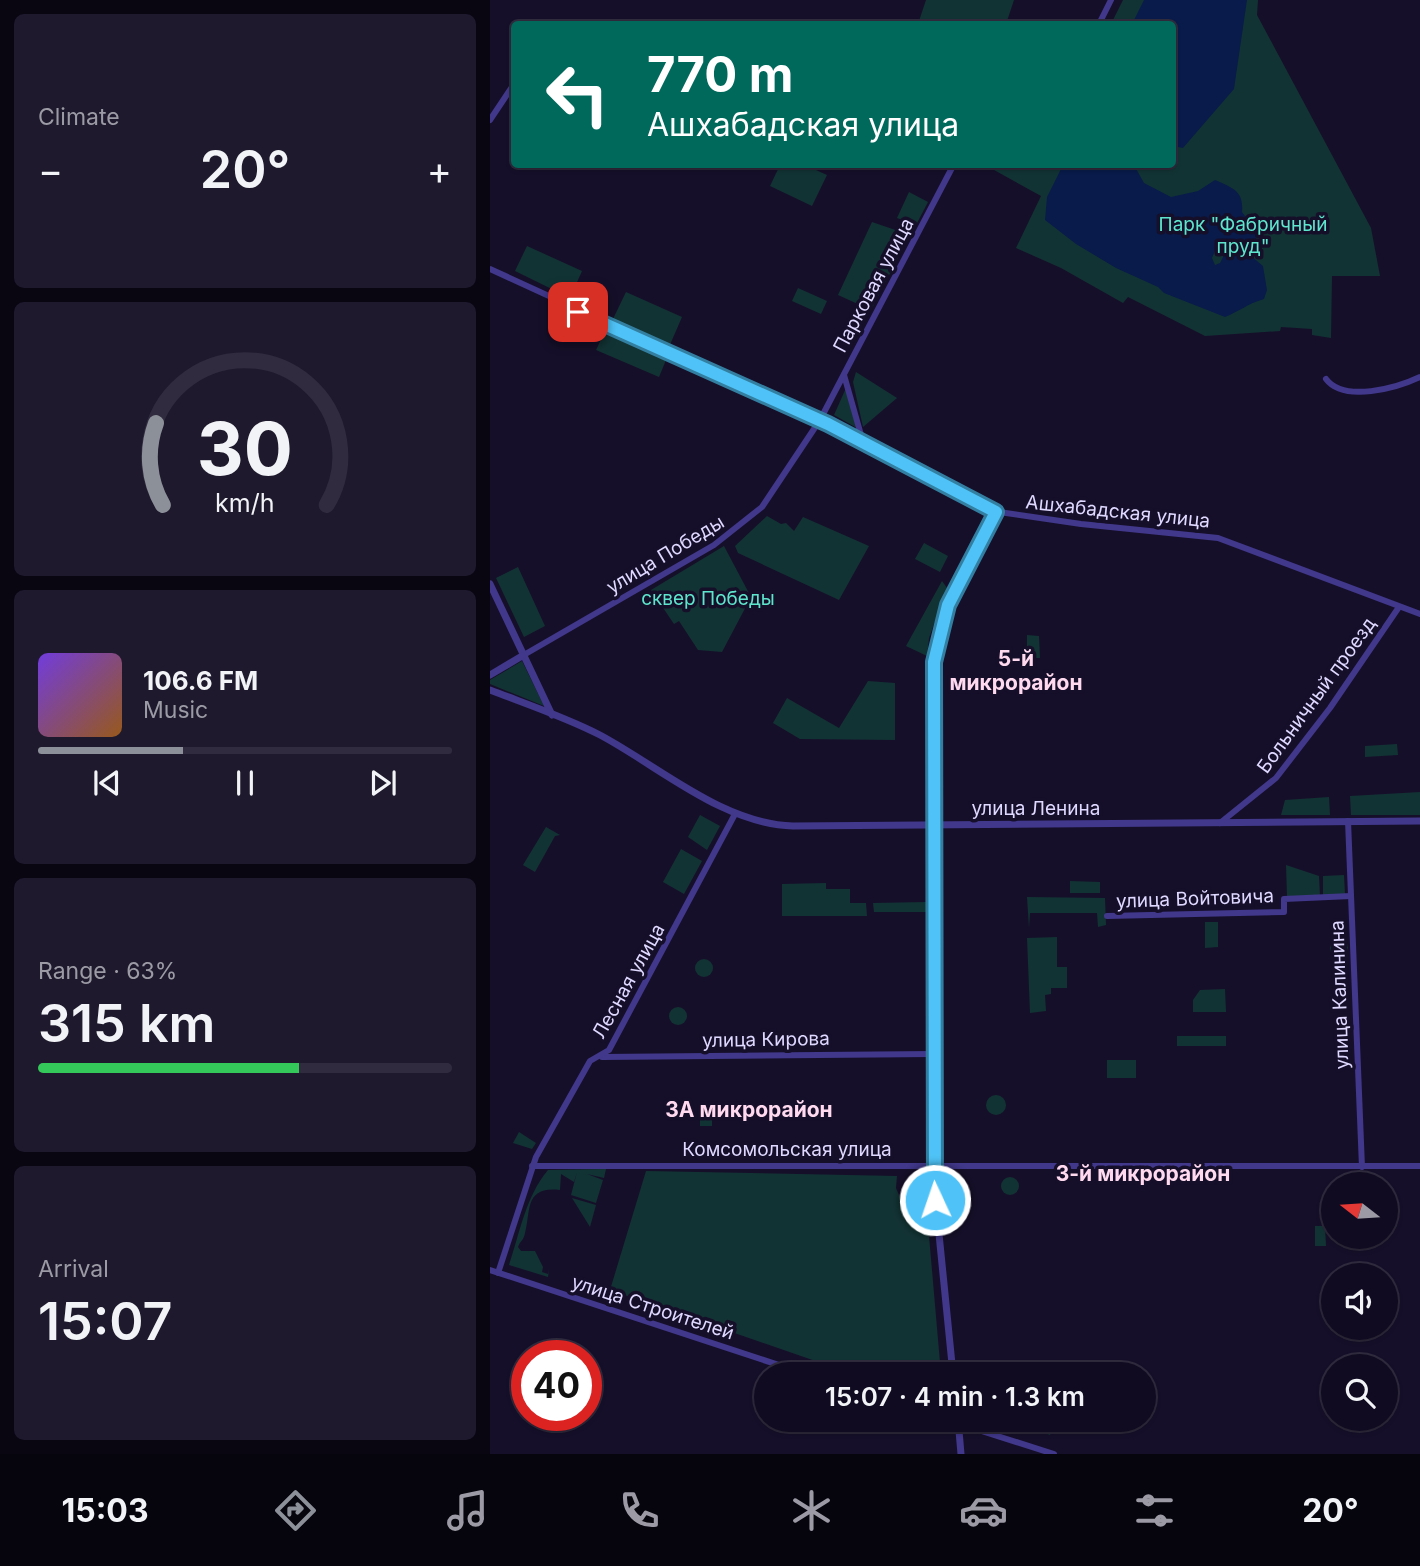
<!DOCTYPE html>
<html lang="en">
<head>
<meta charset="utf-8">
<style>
	:root { --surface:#100b20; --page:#1e192d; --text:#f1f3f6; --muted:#9c9ba5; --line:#302b3e; --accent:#8c9099 }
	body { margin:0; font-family:Inter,sans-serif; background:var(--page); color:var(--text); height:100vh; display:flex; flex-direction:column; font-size:26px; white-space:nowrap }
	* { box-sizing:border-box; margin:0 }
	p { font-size:23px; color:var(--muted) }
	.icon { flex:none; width:38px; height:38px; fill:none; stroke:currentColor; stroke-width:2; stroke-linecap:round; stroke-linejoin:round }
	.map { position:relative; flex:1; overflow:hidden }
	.side { display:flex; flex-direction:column; gap:14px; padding:14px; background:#090612; width:490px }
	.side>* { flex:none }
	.hud { position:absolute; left:21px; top:21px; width:665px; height:147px; border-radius:7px; box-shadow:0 2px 5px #0004,0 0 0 2px var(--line); background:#00695c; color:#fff; overflow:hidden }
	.needle { width:46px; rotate:287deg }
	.buttons { position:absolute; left:831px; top:1172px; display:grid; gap:14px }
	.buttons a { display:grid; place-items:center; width:77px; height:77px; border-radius:50%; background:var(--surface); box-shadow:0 2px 5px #0004,0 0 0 2px var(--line); font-size:35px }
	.speed { position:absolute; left:21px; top:1340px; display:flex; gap:14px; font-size:35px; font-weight:700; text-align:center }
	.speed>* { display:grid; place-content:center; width:91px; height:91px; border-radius:50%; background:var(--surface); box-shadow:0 2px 5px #0004,0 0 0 2px var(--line); line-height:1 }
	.speed .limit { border:10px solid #d22; background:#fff; color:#111 }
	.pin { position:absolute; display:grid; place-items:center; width:60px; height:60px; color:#fff; margin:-30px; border-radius:14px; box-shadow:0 4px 10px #0006 }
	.me { position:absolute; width:77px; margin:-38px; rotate:357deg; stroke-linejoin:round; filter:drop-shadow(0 0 5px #0008) }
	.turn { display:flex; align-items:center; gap:24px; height:147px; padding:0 21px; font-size:32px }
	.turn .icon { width:91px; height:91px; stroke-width:2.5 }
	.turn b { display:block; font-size:49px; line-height:60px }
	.big { font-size:52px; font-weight:600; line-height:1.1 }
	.side .card { flex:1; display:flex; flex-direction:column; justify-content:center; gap:10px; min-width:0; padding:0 24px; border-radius:10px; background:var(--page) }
	.side .dial { align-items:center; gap:0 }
	.dial svg { height:182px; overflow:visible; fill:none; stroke:var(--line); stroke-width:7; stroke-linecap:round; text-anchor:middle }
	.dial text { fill:var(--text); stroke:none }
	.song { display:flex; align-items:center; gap:21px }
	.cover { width:84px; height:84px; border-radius:10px; background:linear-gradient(135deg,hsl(260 70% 55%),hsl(30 70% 35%)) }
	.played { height:7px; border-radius:4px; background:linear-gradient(90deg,var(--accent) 35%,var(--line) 35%) }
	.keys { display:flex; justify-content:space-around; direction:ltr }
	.heat { display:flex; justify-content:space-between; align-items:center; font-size:38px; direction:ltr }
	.charge { height:10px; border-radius:5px; background:linear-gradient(90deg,#34c759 63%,var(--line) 0) }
	.trip { position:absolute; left:264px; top:1362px; width:402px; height:70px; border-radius:35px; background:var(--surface); box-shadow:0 2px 5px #0004,0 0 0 2px var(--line); font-weight:600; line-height:70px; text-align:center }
	.dock { display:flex; height:112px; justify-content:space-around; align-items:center; background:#06040d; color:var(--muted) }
	.dock .icon { width:49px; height:49px }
	.dock .on { color:var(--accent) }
	.dock b { font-size:32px; color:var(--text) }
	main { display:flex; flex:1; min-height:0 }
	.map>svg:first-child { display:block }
	.green { fill:#123334 }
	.water { fill:#081b4a; fill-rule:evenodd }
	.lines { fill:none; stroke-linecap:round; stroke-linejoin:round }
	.minor { stroke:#41388b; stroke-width:6 }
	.tertiary { stroke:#41388b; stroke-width:7 }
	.route-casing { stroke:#337fa1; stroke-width:18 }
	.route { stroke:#4fc3f7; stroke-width:12 }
	.labels { text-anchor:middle; stroke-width:7; stroke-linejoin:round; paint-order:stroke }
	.park-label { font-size:19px; fill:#5de6cd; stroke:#160f2a }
	.street-label { font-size:19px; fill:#dfd8ff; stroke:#160f2a }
	.neighbourhood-label { font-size:21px; font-weight:bold; fill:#ffdaef; stroke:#160f2a }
</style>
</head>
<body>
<main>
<section class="side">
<div class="card"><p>Climate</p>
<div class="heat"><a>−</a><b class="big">20°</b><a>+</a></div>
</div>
<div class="card dial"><svg viewBox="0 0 100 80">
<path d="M14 69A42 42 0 1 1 86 69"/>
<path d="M14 69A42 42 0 0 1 11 33" stroke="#8c9099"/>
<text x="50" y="56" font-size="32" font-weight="700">30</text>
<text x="50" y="72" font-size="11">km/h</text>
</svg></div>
<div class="card">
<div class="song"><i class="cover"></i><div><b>106.6 FM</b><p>Music</p></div></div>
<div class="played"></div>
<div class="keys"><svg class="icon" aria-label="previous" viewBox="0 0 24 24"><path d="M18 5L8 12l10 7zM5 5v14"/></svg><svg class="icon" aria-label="pause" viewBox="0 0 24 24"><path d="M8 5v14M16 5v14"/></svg><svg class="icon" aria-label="next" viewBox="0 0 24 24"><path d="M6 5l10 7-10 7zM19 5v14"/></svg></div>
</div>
<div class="card"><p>Range · 63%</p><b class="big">315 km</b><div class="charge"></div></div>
<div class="card"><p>Arrival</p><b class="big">15:07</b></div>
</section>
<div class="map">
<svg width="930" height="1454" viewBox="0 0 930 1454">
	<rect width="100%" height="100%" fill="#160f2a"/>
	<!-- green -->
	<g class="green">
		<path d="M 436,0 L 524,0 L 516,24 L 428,24 Z"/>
		<path d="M 633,0 L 768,0 L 767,15 L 881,228 L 890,276 L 842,276 L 841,338 L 822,335 L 822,329 L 791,327 L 790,331 L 715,336 L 638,297 L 633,303 L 571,268 L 526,248 L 551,196 L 495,165 L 682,164 L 682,24 L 621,24 Z"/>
		<path d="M 290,165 L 315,165 L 337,175 L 322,206 L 280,186 Z"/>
		<path d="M 419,192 L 438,202 L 426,225 L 407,218 Z"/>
		<path d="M 382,222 L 420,235 L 381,310 L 348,295 Z"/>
		<path d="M 37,246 L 92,271 L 80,298 L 25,271 Z"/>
		<path d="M 308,288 L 337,301 L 331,314 L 302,301 Z"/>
		<path d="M 136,292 L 192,317 L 179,347 L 122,321 Z"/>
		<path d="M 114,333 L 176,360 L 169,377 L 106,350 Z"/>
		<path d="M 366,372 L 407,398 L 373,427 L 363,382 Z"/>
		<path d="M 356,388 L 367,428 L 344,415 Z"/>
		<path d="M 277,516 L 291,524 L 296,523 L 304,531 L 313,517 L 379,546 L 349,600 L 248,553 L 245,546 Z"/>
		<path d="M 434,543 L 458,556 L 450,572 L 425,559 Z"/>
		<path d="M 234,546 L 261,597 L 232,652 L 208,650 L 189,621 L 184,624 L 161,590 Z"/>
		<path d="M 28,567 L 55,626 L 34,637 L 6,578 Z"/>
		<path d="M 452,581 L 457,588 L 439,638 L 437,656 L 416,646 Z"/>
		<path d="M 537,635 L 549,636 L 550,658 L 537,658 Z"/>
		<path d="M 32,661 L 54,706 L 0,684 L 0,680 Z"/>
		<path d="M 378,681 L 405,683 L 405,740 L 310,739 L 283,723 L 297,698 L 349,728 Z"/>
		<path d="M 907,744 L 908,755 L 875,757 L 875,746 Z"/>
		<path d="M 930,792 L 930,815 L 861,815 L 860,796 Z"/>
		<path d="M 839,797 L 840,815 L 791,815 L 795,800 Z"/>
		<path d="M 210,815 L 230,826 L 217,850 L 198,837 Z"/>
		<path d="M 56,827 L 70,835 L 65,836 L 45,872 L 33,865 Z"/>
		<path d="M 191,849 L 212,861 L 194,894 L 173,882 Z"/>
		<path d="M 796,865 L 829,876 L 830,896 L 797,897 Z"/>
		<path d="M 854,875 L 855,895 L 833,896 L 833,876 Z"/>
		<path d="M 580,881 L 610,882 L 610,893 L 580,893 Z"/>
		<path d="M 336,883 L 336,889 L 360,889 L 360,903 L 376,903 L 377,916 L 292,916 L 292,884 Z"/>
		<path d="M 537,897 L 615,898 L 616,925 L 608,927 L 607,913 L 540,913 L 539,928 Z"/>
		<path d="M 436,902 L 436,912 L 384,912 L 383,903 Z"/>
		<path d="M 715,922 L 728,922 L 728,947 L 715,948 Z"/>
		<path d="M 567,937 L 567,967 L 577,967 L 577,988 L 561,988 L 561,994 L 555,995 L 556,1011 L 540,1013 L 537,938 Z"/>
		<circle cx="849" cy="948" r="9"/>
		<circle cx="214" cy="968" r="9"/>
		<path d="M 735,989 L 736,1012 L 703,1012 L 703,1000 L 710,990 Z"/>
		<circle cx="188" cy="1016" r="9"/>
		<rect x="687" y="1036" width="49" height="10"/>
		<rect x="617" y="1060" width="29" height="18"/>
		<circle cx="506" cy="1105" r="10"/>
		<rect x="210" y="1108" width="12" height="18"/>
		<path d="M 29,1132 L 46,1143 L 42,1149 L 23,1143 Z"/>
		<path d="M 116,1169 L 114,1178 L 97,1174 L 113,1180 L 106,1203 L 81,1195 L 87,1172 L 84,1182 L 71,1174 L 70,1190 C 34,1186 41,1211 35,1233 C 34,1240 30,1241 28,1247 L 31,1251 L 45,1251 L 53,1267 L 52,1272 L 58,1274 L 59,1269 L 58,1277 L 19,1265 C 30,1232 36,1196 58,1170 Z"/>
		<path d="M 156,1171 L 407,1176 L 406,1188 L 412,1202 L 436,1201 L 451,1374 L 363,1374 L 120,1290 Z"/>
		<circle cx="520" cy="1186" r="9"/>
		<path d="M 82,1198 L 106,1205 L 100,1227 Z"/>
		<path d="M 825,1226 L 835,1226 L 836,1246 L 825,1246 Z"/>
		<path d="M 511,1419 L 566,1419 L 560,1435 Z"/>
	</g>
	<!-- water -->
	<g class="water">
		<path d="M 654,0 L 757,0 L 744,89 L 693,148 L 683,146 L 682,24 L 642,24 Z"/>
		<path d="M 573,165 L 644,165 L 654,183 L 681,197 L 708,191 L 725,180 C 743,188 754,191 752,212 L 768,233 L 760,255 L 773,266 L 777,290 L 774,299 C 757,304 750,311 735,317 L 674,293 L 668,287 L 626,268 L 586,244 L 555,220 L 557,197 ZM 729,241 L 737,249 L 730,263 L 725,265 L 722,258 Z"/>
	</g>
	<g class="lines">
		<!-- minor -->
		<g class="minor">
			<path d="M 609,24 L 621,0"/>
			<path d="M 0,120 L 24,84"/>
			<path d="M 0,269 L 338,424 L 502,511 L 591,524 L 728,538 L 930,614"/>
			<path d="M 354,375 L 373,442"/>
			<path d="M 836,379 C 854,403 907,388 930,377"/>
			<path d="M 32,656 L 224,545 L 272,507 L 330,420 L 464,164"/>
			<path d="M 858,821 L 872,1167"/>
			<path d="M 730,823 L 786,778 L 840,708 L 909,607"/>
			<path d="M 443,825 C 442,757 434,683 454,617 C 465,580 487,546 506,512"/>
			<path d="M 617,916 L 794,912 L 794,899 L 861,896"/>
			<path d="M 112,1057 L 443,1054"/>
			<path d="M 42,1166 L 930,1166"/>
			<path d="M 0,1270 L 316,1374"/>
			<path d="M 8,1273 L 46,1157 L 100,1061 L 119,1050 L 245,814"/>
			<path d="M 454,1419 L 564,1454"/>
		</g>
		<!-- tertiary -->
		<g class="tertiary">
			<path d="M 0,584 L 62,715"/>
			<path d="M 0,675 L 32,656"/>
			<path d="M 0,690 C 36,704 75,717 110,735 C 170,767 233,824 303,826 L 930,821"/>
			<path d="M 443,825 L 443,1174 L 463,1374"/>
			<path d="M 468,1419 L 471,1454"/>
		</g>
	</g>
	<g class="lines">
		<!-- route casing -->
		<g class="route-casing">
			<path id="route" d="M 88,312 L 338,424 L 506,512 L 458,605 L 444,662 L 445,1200"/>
		</g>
		<!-- route -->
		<use href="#route" class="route"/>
	</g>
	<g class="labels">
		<!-- park labels -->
		<g class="park-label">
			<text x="753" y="231">Парк "Фабричный<tspan x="753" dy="22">пруд"</tspan></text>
			<text x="218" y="605">сквер Победы</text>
		</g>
		<!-- street labels -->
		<g class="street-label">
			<text transform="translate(383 285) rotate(-62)" y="7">Парковая улица</text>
			<text transform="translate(628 511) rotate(6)" y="7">Ашхабадская улица</text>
			<text transform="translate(175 554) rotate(-31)" y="7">улица Победы</text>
			<text transform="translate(826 695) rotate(-54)" y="7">Больничный проезд</text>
			<text x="546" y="815">улица Ленина</text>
			<text transform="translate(705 898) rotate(-2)" y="7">улица Войтовича</text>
			<text transform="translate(138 981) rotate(-61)" y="7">Лесная улица</text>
			<text transform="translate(849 995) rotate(-92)" y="7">улица Калинина</text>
			<text transform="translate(276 1039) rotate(-1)" y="7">улица Кирова</text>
			<text x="297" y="1156">Комсомольская улица</text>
			<text transform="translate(163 1307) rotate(18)" y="7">улица Строителей</text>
		</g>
		<!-- neighbourhood labels -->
		<g class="neighbourhood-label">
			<text x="526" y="666">5-й<tspan x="526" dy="24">микрорайон</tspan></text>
			<text x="259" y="1117">3А микрорайон</text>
			<text x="653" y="1181">3-й микрорайон</text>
		</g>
	</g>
</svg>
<div class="buttons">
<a><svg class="needle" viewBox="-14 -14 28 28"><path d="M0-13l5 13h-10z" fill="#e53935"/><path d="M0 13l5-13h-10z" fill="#9c9ba5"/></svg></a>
<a><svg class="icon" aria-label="sound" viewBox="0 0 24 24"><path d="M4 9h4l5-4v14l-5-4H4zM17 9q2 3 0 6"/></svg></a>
<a><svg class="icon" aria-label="search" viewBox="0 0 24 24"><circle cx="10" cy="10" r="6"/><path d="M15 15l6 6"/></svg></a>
</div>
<div class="speed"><div class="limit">40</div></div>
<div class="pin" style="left:88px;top:312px;background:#d93025"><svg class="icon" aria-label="arrive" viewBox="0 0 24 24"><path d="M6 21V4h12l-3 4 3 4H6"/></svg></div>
<svg class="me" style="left:445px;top:1200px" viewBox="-20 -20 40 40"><circle r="17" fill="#4fc3f7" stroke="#fff" stroke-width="3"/><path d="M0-11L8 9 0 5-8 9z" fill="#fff"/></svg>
<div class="trip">15:07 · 4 min · 1.3 km</div>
<div class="hud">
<div class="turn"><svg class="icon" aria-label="left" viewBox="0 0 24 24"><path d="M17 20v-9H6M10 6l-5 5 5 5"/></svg><div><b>770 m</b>Ашхабадская улица</div></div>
</div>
</div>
</main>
<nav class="dock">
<b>15:03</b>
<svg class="icon on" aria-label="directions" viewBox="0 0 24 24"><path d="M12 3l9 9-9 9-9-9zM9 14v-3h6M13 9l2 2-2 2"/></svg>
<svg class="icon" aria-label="music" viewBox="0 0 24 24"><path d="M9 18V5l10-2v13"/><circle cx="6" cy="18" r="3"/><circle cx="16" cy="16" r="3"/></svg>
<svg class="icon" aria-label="phone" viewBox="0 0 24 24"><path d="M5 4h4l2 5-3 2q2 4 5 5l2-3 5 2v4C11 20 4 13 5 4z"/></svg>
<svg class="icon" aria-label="climate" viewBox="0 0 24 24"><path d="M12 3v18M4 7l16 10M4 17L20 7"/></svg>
<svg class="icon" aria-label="car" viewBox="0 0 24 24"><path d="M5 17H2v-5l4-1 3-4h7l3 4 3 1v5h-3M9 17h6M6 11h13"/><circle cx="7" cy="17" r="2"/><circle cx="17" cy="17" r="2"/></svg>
<svg class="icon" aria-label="filters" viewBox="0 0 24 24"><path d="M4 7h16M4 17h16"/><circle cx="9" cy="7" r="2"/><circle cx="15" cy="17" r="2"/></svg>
<b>20°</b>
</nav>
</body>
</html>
